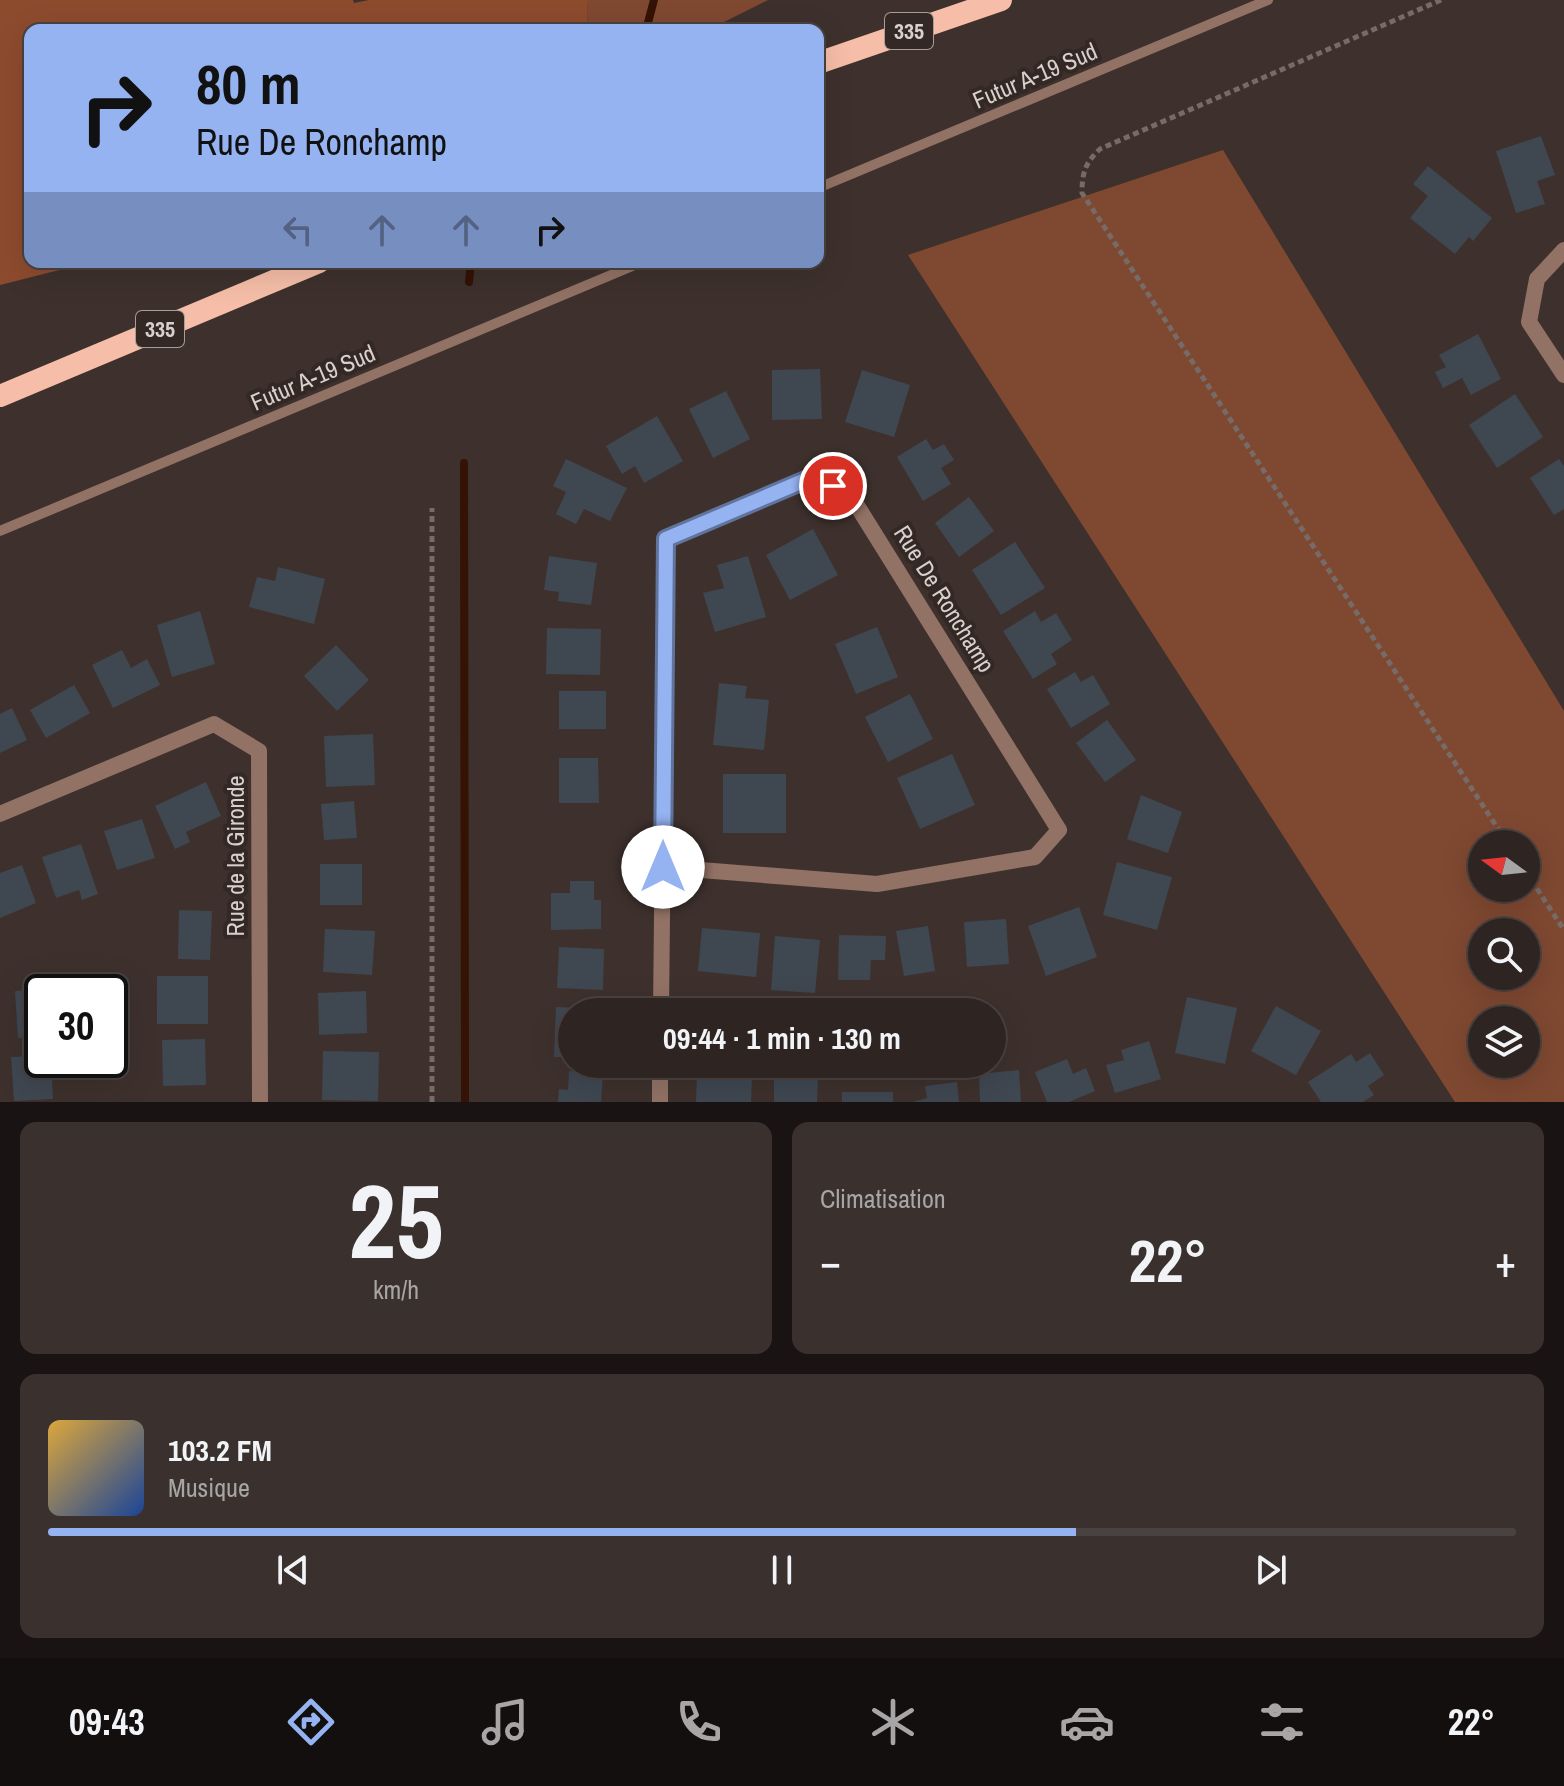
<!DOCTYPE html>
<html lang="fr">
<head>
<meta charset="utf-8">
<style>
	:root { --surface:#2e2522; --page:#3a312f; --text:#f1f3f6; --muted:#a7a5a5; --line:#494240; --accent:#95b2f1 }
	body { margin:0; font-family:"Archivo Narrow",sans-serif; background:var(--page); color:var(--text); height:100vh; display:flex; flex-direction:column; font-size:30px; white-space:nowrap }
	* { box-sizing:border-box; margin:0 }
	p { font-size:26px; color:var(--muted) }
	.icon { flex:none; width:44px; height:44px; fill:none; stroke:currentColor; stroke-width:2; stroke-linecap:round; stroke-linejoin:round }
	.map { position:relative; height:1102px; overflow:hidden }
	.details { display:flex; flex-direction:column; gap:20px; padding:20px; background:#191413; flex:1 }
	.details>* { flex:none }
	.banner { position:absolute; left:24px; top:24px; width:800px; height:244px; border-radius:16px; box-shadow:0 8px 32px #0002,0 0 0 2px var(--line); background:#95b2f1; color:#111; overflow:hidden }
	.needle { width:52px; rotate:285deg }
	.buttons { position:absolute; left:1468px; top:830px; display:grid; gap:16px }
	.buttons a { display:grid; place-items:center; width:72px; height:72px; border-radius:50%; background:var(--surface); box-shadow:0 8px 32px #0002,0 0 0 2px var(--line); font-size:40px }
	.speed { position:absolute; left:24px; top:974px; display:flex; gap:16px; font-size:40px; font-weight:700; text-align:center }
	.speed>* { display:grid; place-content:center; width:104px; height:104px; border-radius:50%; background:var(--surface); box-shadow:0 8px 32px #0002,0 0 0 2px var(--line); line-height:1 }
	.speed .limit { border:4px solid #111; border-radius:12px; background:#fff; color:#111 }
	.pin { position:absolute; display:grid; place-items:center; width:68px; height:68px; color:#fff; margin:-34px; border:4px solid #fff; border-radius:50%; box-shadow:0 2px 8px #0007 }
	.me { position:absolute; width:88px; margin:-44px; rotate:0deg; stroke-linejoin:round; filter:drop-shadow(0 0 6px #0008) }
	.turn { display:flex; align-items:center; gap:28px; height:168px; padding:0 40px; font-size:36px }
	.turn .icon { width:104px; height:104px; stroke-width:2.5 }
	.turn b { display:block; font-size:56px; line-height:68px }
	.lanes { display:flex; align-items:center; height:76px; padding:0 40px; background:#0003; justify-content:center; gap:40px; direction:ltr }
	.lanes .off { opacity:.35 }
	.big { font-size:60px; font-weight:700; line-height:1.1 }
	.details .widget { flex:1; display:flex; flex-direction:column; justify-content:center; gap:12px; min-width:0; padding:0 28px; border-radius:16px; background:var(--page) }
	.details .dial { align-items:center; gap:0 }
	.dial b { font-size:104px; line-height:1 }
	.song { display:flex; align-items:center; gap:24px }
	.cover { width:96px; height:96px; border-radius:12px; background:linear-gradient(135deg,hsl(40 70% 55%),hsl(220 70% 35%)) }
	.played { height:8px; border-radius:4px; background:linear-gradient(90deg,var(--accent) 70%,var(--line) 70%) }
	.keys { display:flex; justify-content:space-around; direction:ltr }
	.heat { display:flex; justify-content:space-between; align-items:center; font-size:44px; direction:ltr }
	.details .tiles { flex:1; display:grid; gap:20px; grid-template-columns:1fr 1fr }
	.widget:last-child { grid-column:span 2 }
	.trip { position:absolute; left:558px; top:998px; width:448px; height:80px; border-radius:40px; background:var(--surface); box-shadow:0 8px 32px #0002,0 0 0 2px var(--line); font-weight:700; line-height:80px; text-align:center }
	.dock { display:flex; height:128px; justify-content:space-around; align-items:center; background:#120f0e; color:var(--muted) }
	.dock .icon { width:56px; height:56px }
	.dock .current { color:var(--accent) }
	.dock b { font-size:36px; color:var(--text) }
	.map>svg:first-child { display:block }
	.green { fill:#7f4831; fill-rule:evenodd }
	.forest { fill:#8d4b2e }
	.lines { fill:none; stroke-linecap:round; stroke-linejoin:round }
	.stream { stroke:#341204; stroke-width:8 }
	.building { fill:#3f4751 }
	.path { stroke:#766b67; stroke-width:5; stroke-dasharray:6 4; stroke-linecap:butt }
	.service { stroke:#927265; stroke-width:10 }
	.minor { stroke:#927265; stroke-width:16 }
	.trunk { stroke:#f6bea8; stroke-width:22 }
	.route-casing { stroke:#61749d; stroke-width:20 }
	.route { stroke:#95b2f1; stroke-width:14 }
	.labels { text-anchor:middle; stroke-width:8; stroke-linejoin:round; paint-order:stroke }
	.shield { fill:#332823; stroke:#a69e9a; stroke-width:2 }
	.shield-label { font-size:22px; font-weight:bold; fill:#d8d0cd }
	.street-label { font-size:24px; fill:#d8d0cd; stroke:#332823 }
</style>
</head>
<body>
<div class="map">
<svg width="1564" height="1102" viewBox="0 0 1564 1102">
	<rect width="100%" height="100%" fill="#3e312d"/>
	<!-- green -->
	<g class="green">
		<path d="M 588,0 L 768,0 L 708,30 L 587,30 Z"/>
		<path d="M 1223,150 L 1564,711 L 1564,1102 L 1455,1102 L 908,255 ZM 1482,844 L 1526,844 L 1526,888 L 1482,888 ZM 1482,932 L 1526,932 L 1526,976 L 1482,976 ZM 1482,1020 L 1526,1020 L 1526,1064 L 1482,1064 Z"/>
	</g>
	<!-- forest -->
	<path class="forest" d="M 0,0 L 353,0 L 354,3 L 369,0 L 588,0 L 587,30 L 30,30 L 30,262 L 91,262 L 0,285 Z"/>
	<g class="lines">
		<!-- stream -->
		<g class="stream">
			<path d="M 646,30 L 654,0"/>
			<path d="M 469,282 L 471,262"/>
			<path d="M 464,463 L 465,1102"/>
		</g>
	</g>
	<!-- building -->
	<g class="building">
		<path d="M 1541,136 L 1555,175 L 1537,181 L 1545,204 L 1516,213 L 1496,151 Z"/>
		<path d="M 1428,166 L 1492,218 L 1473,241 L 1469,237 L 1455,254 L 1410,218 L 1428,196 L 1413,184 Z"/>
		<path d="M 1478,334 L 1501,379 L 1471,395 L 1462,378 L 1443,388 L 1435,372 L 1446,367 L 1439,355 Z"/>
		<path d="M 820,369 L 822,419 L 772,420 L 772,370 Z"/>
		<path d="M 862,370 L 910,385 L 894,437 L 845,422 Z"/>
		<path d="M 726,391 L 750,439 L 713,458 L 689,409 Z"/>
		<path d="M 1515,394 L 1543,437 L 1497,468 L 1469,425 Z"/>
		<path d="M 657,416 L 683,461 L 644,483 L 635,466 L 622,474 L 606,446 Z"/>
		<path d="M 926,439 L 933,450 L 944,444 L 954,460 L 941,468 L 951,484 L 923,501 L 897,457 Z"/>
		<path d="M 566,459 L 627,488 L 610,521 L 584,509 L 576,524 L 556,514 L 566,492 L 553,486 Z"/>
		<path d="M 1559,459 L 1564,466 L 1564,509 L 1554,515 L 1530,478 Z"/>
		<path d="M 969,497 L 994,531 L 959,557 L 935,523 Z"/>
		<path d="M 813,529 L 838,575 L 790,600 L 766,555 Z"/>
		<path d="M 1015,542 L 1045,588 L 1001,615 L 972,570 Z"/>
		<path d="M 549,556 L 597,563 L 591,605 L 558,601 L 559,592 L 544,590 Z"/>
		<path d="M 748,556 L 766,617 L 715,632 L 703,593 L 724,588 L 717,565 Z"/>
		<path d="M 278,567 L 325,579 L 314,624 L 249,607 L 257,577 L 275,581 Z"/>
		<path d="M 200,611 L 215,664 L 172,677 L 157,625 Z"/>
		<path d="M 1035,611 L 1041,622 L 1056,613 L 1072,640 L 1051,654 L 1057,664 L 1033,679 L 1003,631 Z"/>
		<path d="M 877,627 L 898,677 L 856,694 L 835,644 Z"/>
		<path d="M 547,628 L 601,629 L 600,675 L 546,674 Z"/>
		<path d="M 336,645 L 369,680 L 337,711 L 304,676 Z"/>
		<path d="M 122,650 L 131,668 L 147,659 L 160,685 L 113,708 L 92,665 Z"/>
		<path d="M 1075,672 L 1081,682 L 1093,675 L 1110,704 L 1071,728 L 1047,689 Z"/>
		<path d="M 719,683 L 747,686 L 745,698 L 769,700 L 764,750 L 713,745 Z"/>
		<path d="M 74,685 L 90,713 L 46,738 L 30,710 Z"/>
		<rect x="559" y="691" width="47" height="38"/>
		<path d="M 910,694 L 933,739 L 888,762 L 865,717 Z"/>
		<path d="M 12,708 L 27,740 L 0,753 L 0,714 Z"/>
		<path d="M 1107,720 L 1136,760 L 1105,782 L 1076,743 Z"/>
		<path d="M 373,734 L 375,785 L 326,787 L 324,736 Z"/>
		<path d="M 952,754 L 975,805 L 920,829 L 897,778 Z"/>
		<path d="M 559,758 L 598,758 L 599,803 L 559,803 Z"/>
		<rect x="723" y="774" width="63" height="59"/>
		<path d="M 206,782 L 221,816 L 186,832 L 190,842 L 175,849 L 155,806 Z"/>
		<path d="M 1141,795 L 1182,812 L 1168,853 L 1127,839 Z"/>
		<path d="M 354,801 L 357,838 L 324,840 L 321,804 Z"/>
		<path d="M 142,819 L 155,858 L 117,870 L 104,831 Z"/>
		<path d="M 81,844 L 98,894 L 82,900 L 79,890 L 56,898 L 42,857 Z"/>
		<path d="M 1117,862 L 1172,877 L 1157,930 L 1103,915 Z"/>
		<rect x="320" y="864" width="42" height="41"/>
		<path d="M 22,865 L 36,903 L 0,918 L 0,873 Z"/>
		<path d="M 570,881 L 594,881 L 594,900 L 601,900 L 601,929 L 551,930 L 551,893 L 570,893 Z"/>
		<path d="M 1079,907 L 1097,957 L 1046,976 L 1028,926 Z"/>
		<path d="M 179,910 L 212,911 L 210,960 L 178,959 Z"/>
		<path d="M 1006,919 L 1009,964 L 967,967 L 964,922 Z"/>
		<path d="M 928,926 L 935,971 L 904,976 L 896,931 Z"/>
		<path d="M 702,928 L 760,933 L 756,977 L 698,971 Z"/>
		<path d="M 325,929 L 375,931 L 372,975 L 323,972 Z"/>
		<path d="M 839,935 L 886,936 L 885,960 L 871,960 L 870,980 L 838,980 Z"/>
		<path d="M 775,936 L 820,940 L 815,993 L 771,990 Z"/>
		<path d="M 559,947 L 604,949 L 603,990 L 557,988 Z"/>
		<rect x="157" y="976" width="51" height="48"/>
		<path d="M 64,988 L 64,992 L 42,991 L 42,1037 L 18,1038 L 15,991 Z"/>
		<path d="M 366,991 L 367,1033 L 319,1035 L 318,993 Z"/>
		<path d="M 1187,997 L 1237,1008 L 1225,1064 L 1175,1053 Z"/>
		<path d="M 1276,1006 L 1321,1031 L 1296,1075 L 1251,1051 Z"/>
		<path d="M 556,1007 L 603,1009 L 602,1012 L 572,1012 L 572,1057 L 554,1057 Z"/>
		<path d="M 205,1039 L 206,1085 L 163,1086 L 162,1040 Z"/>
		<path d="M 1149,1041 L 1161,1079 L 1115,1093 L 1106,1065 L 1124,1060 L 1121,1050 Z"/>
		<path d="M 323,1051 L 379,1052 L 378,1101 L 322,1100 Z"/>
		<path d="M 1370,1053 L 1384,1075 L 1368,1086 L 1374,1095 L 1363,1102 L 1321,1102 L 1308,1082 L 1351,1054 L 1356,1062 Z"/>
		<path d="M 42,1056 L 42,1060 L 51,1060 L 53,1099 L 14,1101 L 11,1057 Z"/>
		<path d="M 1067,1059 L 1073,1074 L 1086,1068 L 1095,1091 L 1069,1102 L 1047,1102 L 1035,1072 Z"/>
		<path d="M 1019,1070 L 1021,1102 L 980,1102 L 979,1074 Z"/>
		<path d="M 569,1071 L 603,1074 L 601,1102 L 558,1102 L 559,1089 L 568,1090 Z"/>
		<path d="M 697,1072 L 752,1073 L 751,1102 L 696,1102 Z"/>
		<path d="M 774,1076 L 818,1076 L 817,1102 L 774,1102 Z"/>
		<path d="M 957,1082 L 959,1102 L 913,1102 L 927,1098 L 925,1086 Z"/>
		<rect x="842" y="1092" width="51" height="10"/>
	</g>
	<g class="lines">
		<!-- path -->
		<g class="path">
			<path d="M 1441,0 L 1100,149 C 1085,163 1082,173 1082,193 L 1508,844"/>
			<path d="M 1526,872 L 1564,930"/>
			<path d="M 432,1102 L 432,508"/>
		</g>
		<!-- service -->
		<g class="service">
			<path d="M 818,188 L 1268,0"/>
			<path d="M 0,531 L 642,262"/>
		</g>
		<!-- minor -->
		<g class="minor">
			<path d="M 1564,250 L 1537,279 L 1529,322 L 1564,375"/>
			<path d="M 0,814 L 214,724 L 259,751 L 260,1102"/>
			<path d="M 661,1012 L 666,539 L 815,476 L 851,496 L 1059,830 L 1035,857 L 877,884 L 663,867"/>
			<path d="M 660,1102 L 660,1064"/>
		</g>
		<!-- trunk -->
		<g class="trunk">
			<path d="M 818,63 L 1001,0"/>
			<path d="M 0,396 L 319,262"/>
		</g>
	</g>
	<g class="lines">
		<!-- route casing -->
		<g class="route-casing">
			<path id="route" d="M 663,867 L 666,539 L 815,476 L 833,486"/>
		</g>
		<!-- route -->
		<use href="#route" class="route"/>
	</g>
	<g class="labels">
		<!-- shield labels -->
		<g class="shield">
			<rect x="885" y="13" width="48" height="36" rx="6"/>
			<rect x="136" y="311" width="48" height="36" rx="6"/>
		</g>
		<g class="shield-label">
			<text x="909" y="39">335</text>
			<text x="160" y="337">335</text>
		</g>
		<!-- street labels -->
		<g class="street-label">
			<text transform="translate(1035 76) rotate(-23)" y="8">Futur A-19 Sud</text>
			<text transform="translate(313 378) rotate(-23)" y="8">Futur A-19 Sud</text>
			<text transform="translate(944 599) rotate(58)" y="8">Rue De Ronchamp</text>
			<text transform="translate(236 856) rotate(-90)" y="8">Rue de la Gironde</text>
		</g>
	</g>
</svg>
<div class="buttons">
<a><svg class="needle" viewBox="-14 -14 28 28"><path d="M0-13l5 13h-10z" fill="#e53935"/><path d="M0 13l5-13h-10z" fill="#a7a5a5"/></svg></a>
<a><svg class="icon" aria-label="search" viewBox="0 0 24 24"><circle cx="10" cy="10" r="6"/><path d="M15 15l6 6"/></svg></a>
<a><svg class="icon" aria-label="layers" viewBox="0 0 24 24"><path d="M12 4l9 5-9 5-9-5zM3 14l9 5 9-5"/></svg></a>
</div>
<div class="speed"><div class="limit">30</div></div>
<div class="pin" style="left:833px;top:486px;background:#d93025"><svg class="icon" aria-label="arrive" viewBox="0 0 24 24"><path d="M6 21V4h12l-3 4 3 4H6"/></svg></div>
<svg class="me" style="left:663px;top:867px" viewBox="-20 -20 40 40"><circle r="19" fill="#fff"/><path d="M0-13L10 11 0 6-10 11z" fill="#95b2f1"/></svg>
<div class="trip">09:44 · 1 min · 130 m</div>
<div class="banner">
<div class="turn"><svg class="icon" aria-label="right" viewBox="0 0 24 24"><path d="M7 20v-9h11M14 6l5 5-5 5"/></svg><div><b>80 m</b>Rue De Ronchamp</div></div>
<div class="lanes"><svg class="icon off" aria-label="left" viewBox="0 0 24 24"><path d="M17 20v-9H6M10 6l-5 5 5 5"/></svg><svg class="icon off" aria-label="ahead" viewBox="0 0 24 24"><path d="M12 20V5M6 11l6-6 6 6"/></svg><svg class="icon off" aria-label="ahead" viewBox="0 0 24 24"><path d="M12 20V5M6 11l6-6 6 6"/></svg><svg class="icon" aria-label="right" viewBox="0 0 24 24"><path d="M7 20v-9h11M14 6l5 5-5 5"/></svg></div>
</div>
</div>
<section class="details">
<div class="tiles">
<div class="widget dial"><b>25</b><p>km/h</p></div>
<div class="widget"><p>Climatisation</p>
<div class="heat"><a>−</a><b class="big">22°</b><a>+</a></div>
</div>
<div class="widget">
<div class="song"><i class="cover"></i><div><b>103.2 FM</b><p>Musique</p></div></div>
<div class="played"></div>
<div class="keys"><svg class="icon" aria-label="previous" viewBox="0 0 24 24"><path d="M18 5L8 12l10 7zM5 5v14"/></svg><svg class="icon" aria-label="pause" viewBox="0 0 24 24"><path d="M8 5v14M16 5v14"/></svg><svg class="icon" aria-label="next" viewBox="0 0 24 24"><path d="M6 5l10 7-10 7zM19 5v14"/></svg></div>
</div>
</div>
</section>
<nav class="dock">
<b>09:43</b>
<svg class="icon current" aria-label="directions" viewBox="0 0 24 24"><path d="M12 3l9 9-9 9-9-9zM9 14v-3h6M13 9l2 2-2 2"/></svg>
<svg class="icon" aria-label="music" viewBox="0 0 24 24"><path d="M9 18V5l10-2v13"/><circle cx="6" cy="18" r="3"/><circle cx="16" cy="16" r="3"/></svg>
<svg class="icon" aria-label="phone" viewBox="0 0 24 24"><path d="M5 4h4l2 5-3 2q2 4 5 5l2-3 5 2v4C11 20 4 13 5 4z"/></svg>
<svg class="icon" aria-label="climate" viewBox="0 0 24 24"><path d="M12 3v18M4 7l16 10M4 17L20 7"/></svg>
<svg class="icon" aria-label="car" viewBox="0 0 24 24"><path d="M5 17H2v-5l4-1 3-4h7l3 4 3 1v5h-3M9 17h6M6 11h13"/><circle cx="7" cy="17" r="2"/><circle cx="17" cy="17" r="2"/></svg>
<svg class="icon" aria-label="filters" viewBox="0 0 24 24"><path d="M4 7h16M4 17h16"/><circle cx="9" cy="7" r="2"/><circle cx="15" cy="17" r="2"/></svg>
<b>22°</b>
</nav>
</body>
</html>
